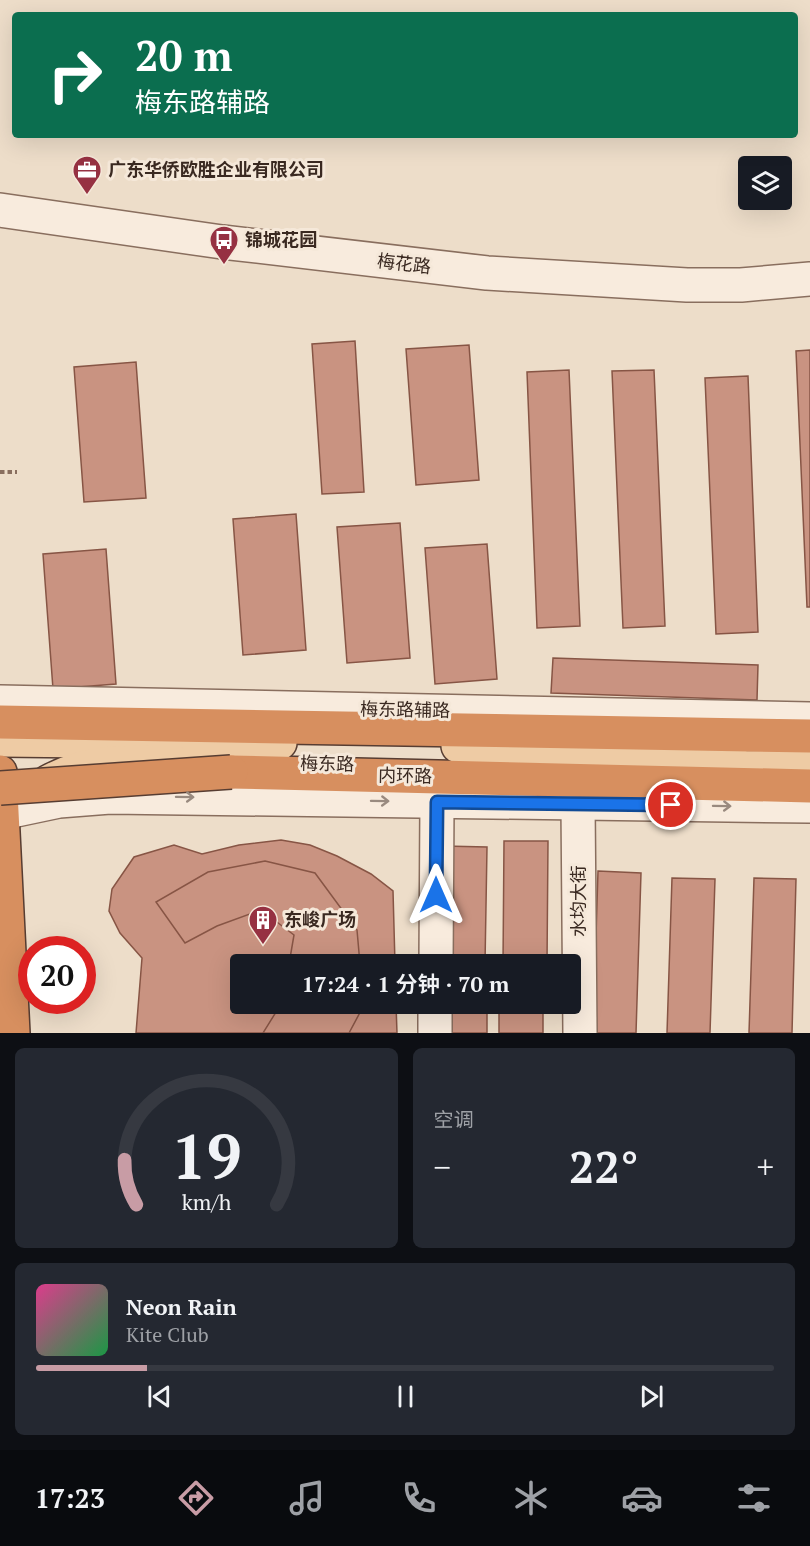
<!DOCTYPE html>
<html lang="zh">
<head>
<meta charset="utf-8">
<style>
	:root { --surface:#171b24; --page:#242831; --text:#f1f3f6; --muted:#9ea1a6; --line:#363941; --accent:#c89ca5 }
	body { margin:0; font-family:"PT Serif","Noto Sans SC",serif; background:var(--page); color:var(--text); height:100vh; display:flex; flex-direction:column; font-size:22px; white-space:nowrap }
	* { box-sizing:border-box; margin:0 }
	p { font-size:20px; color:var(--muted) }
	.icon { flex:none; width:33px; height:33px; fill:none; stroke:currentColor; stroke-width:2; stroke-linecap:round; stroke-linejoin:round }
	.map { position:relative; height:1033px; overflow:hidden }
	.drawer { display:flex; flex-direction:column; gap:15px; padding:15px; background:#0d0f14; flex:1 }
	.drawer>* { flex:none }
	.guide { position:absolute; left:12px; top:12px; width:786px; height:126px; border-radius:6px; box-shadow:0 6px 24px #0002; background:#0b6e4f; color:#fff; overflow:hidden }
	.tools { position:absolute; left:738px; top:156px; display:grid; gap:12px }
	.tools a { display:grid; place-items:center; width:54px; height:54px; border-radius:6px; background:var(--surface); box-shadow:0 6px 24px #0002; font-size:30px }
	.speed { position:absolute; left:18px; top:936px; display:flex; gap:12px; font-size:30px; font-weight:700; text-align:center }
	.speed>* { display:grid; place-content:center; width:78px; height:78px; border-radius:50%; background:var(--surface); box-shadow:0 6px 24px #0002; line-height:1 }
	.speed .limit { border:9px solid #d22; background:#fff; color:#111 }
	.pin { position:absolute; display:grid; place-items:center; width:51px; height:51px; color:#fff; margin:-26px; border:3px solid #fff; border-radius:50%; box-shadow:0 2px 6px #0007 }
	.me { position:absolute; width:66px; margin:-33px; rotate:0deg; stroke-linejoin:round; filter:drop-shadow(0 0 4px #0008) }
	.turn { display:flex; align-items:center; gap:21px; height:126px; padding:0 24px; font-size:27px }
	.turn .icon { width:78px; height:78px; stroke-width:2.5 }
	.turn b { display:block; font-size:42px; line-height:51px }
	.big { font-size:45px; font-weight:600; line-height:1.1 }
	.drawer .card { flex:1; display:flex; flex-direction:column; justify-content:center; gap:9px; min-width:0; padding:0 21px; border-radius:9px; background:var(--page) }
	.drawer .dial { align-items:center; gap:0 }
	.dial svg { height:156px; overflow:visible; fill:none; stroke:var(--line); stroke-width:7; stroke-linecap:round; text-anchor:middle }
	.dial text { fill:var(--text); stroke:none }
	.song { display:flex; align-items:center; gap:18px }
	.cover { width:72px; height:72px; border-radius:9px; background:linear-gradient(135deg,hsl(330 70% 55%),hsl(140 70% 35%)) }
	.played { height:6px; border-radius:3px; background:linear-gradient(90deg,var(--accent) 15%,var(--line) 15%) }
	.keys { display:flex; justify-content:space-around; direction:ltr }
	.heat { display:flex; justify-content:space-between; align-items:center; font-size:33px; direction:ltr }
	.drawer .tiles { flex:1; display:grid; gap:15px; grid-template-columns:1fr 1fr }
	.card:last-child { grid-column:span 2 }
	.trip { position:absolute; left:230px; top:954px; width:351px; height:60px; border-radius:6px; background:var(--surface); box-shadow:0 6px 24px #0002; font-weight:600; line-height:60px; text-align:center }
	.menu { display:flex; height:96px; justify-content:space-around; align-items:center; background:#090b0e; color:var(--muted) }
	.menu .icon { width:42px; height:42px }
	.menu .selected { color:var(--accent) }
	.menu b { font-size:27px; color:var(--text) }
	.map>svg:first-child { display:block }
	.building { fill:#c99381; stroke:#875545; stroke-width:1.5 }
	.lines { fill:none; stroke-linecap:round; stroke-linejoin:round }
	.minor-casing { stroke:#896e5e; stroke-width:36 }
	.major-casing { stroke:#573d32; stroke-width:36 }
	.highway-casing { stroke:#573d32; stroke-width:36 }
	.path { stroke:#896e5e; stroke-width:4; stroke-dasharray:4.5 3; stroke-linecap:butt }
	.minor { stroke:#f8ebdd; stroke-width:33 }
	.major { stroke:#eecba4; stroke-width:33 }
	.highway { stroke:#d78f5f; stroke-width:33 }
	.highway-bridge-casing { stroke:#573d32; stroke-width:36; stroke-linecap:butt }
	.highway-bridge { stroke:#d78f5f; stroke-width:33 }
	.oneway { stroke:#998a7f }
	.route-casing { stroke:#114b97; stroke-width:15 }
	.route { stroke:#1a73e8; stroke-width:10 }
	.labels { text-anchor:middle; stroke-width:6; stroke-linejoin:round; paint-order:stroke }
	.poi-label { font-size:18px; font-weight:bold; fill:#3a2921; stroke:#f5e8d9; text-anchor:start }
	.street-label { font-size:18px; fill:#3a2921; stroke:#f5e8d9 }
</style>
</head>
<body>
<div class="map">
<svg width="810" height="1033" viewBox="0 0 810 1033">
	<rect width="100%" height="100%" fill="#edddc9"/>
	<!-- building -->
	<g class="building">
		<path d="M 355,341 L 364,492 L 322,494 L 312,344 Z"/>
		<path d="M 469,345 L 479,480 L 416,485 L 406,349 Z"/>
		<path d="M 810,350 L 810,607 L 807,607 L 796,351 Z"/>
		<path d="M 136,362 L 146,498 L 84,502 L 74,367 Z"/>
		<path d="M 569,370 L 580,626 L 537,628 L 527,372 Z"/>
		<path d="M 654,370 L 665,626 L 623,628 L 612,371 Z"/>
		<path d="M 748,376 L 758,632 L 716,634 L 705,378 Z"/>
		<path d="M 296,514 L 306,650 L 243,655 L 233,519 Z"/>
		<path d="M 400,523 L 410,658 L 347,663 L 337,527 Z"/>
		<path d="M 487,544 L 497,679 L 435,684 L 425,548 Z"/>
		<path d="M 106,549 L 116,684 L 53,689 L 43,554 Z"/>
		<path d="M 553,658 L 758,665 L 757,700 L 551,693 Z"/>
		<path d="M 281,840 L 310,845 L 337,856 L 371,874 L 393,891 L 395,964 L 240,964 L 240,1004 L 396,1004 L 397,1033 L 136,1033 L 142,958 L 120,933 L 109,911 L 112,889 L 134,857 L 174,845 L 202,854 L 239,845 Z"/>
		<path d="M 504,841 L 548,841 L 547,964 L 503,964 Z"/>
		<path d="M 443,846 L 487,847 L 485,964 L 442,964 Z"/>
		<path d="M 265,861 L 315,873 L 357,930 L 360,964 L 289,964 L 294,935 L 261,910 L 217,926 L 185,943 L 156,902 L 208,872 Z"/>
		<path d="M 598,871 L 641,873 L 636,1033 L 593,1033 Z"/>
		<path d="M 672,878 L 715,879 L 710,1033 L 667,1033 Z"/>
		<path d="M 754,878 L 796,879 L 792,1033 L 749,1033 Z"/>
		<path d="M 281,1004 L 364,1004 L 364,1005 L 349,1033 L 263,1033 Z"/>
		<rect x="443" y="1004" width="44" height="29"/>
		<rect x="499" y="1004" width="44" height="29"/>
	</g>
	<g class="lines">
		<!-- minor casing -->
		<g class="minor-casing">
			<g id="minor">
				<path d="M 0,210 L 222,242 L 487,273 L 687,285 L 741,285 L 810,279"/>
				<path d="M 0,702 L 810,719"/>
				<path d="M 578,804 L 580,1033"/>
				<path d="M 2,813 L 59,801 L 110,797 L 810,806"/>
				<path d="M 436,964 L 437,802"/>
				<path d="M 435,1033 L 435,1004"/>
			</g>
		</g>
		<!-- major casing -->
		<g class="major-casing">
			<g id="major">
				<path d="M 0,740 L 280,743"/>
				<path d="M 458,746 L 730,752"/>
				<path d="M 701,768 L 810,767"/>
				<path d="M 48,782 C 91,758 128,762 176,763"/>
			</g>
		</g>
		<!-- highway casing -->
		<g class="highway-casing">
			<g id="highway">
				<path d="M 0,722 L 810,736"/>
				<path d="M 0,772 L 13,1033"/>
				<path d="M 231,772 L 810,786"/>
			</g>
		</g>
		<!-- path -->
		<path class="path" d="M 0,472 L 17,472"/>
		<!-- minor -->
		<use href="#minor" class="minor"/>
		<!-- major -->
		<use href="#major" class="major"/>
		<!-- highway -->
		<use href="#highway" class="highway"/>
		<!-- highway-bridge casing -->
		<g class="highway-bridge-casing">
			<path id="highway-bridge" d="M 0,788 L 231,772"/>
		</g>
		<!-- highway-bridge -->
		<use href="#highway-bridge" class="highway-bridge"/>
	</g>
	<!-- one-way arrows -->
	<defs><path id="oneway-shaft" d="M-6 0H5M1.5-3L5.5 0L1.5 3" fill="none" stroke-width="1.6" stroke-linecap="round" stroke-linejoin="round" transform="scale(1.5)"/></defs>
	<g class="oneway">
		<use href="#oneway-shaft" transform="translate(185 797) rotate(1)"/>
		<use href="#oneway-shaft" transform="translate(380 801) rotate(1)"/>
		<use href="#oneway-shaft" transform="translate(722 806) rotate(1)"/>
	</g>
	<g class="lines">
		<!-- route casing -->
		<g class="route-casing">
			<path id="route" d="M 436,895 L 437,802 L 671,805"/>
		</g>
		<!-- route -->
		<use href="#route" class="route"/>
	</g>
	<!-- icons -->
	<defs>
		<g id="office-pin" transform="scale(1.5)"><path d="M0 17L-7.5 6A9.5 9.5 0 1 1 7.5 6Z" fill="#963142" stroke="#f5e8d9"/><path d="M-6-3h4V-5.5h4V-3h4V5H-6ZM-1-4.5V-3h2v-1.5ZM-6 0V1H6V0Z" fill="#fff"/></g>
		<g id="bus-pin" transform="scale(1.5)"><path d="M0 17L-7.5 6A9.5 9.5 0 1 1 7.5 6Z" fill="#963142" stroke="#f5e8d9"/><path d="M-5-6H5V4H4V6H2V4H-2V6H-4V4H-5ZM-3.5-4V0h7V-4ZM-3.5 1.2v1.5H-2V1.2ZM2 1.2v1.5H3.5V1.2Z" fill="#fff"/></g>
		<g id="building-pin" transform="scale(1.5)"><path d="M0 17L-7.5 6A9.5 9.5 0 1 1 7.5 6Z" fill="#963142" stroke="#f5e8d9"/><path d="M-4-6H4V6H1V3H-1V6H-4ZM-2.5-4.3h1.7v1.8h-1.7ZM.8-4.3h1.7v1.8H.8ZM-2.5-1h1.7V.8h-1.7ZM.8-1h1.7V.8H.8Z" fill="#fff"/></g>
	</defs>
	<g fill-rule="evenodd">
		<use href="#office-pin" x="87" y="170"/>
		<use href="#bus-pin" x="224" y="240"/>
		<use href="#building-pin" x="263" y="920"/>
	</g>
	<g class="labels">
		<!-- poi labels -->
		<g class="poi-label">
			<text x="108" y="176">广东华侨欧胜企业有限公司</text>
			<text x="245" y="246">锦城花园</text>
			<text x="284" y="926">东峻广场</text>
		</g>
		<!-- street labels -->
		<g class="street-label">
			<text transform="translate(404 264) rotate(7)" y="6">梅花路</text>
			<text transform="translate(405 710) rotate(1)" y="6">梅东路辅路</text>
			<text transform="translate(327 764) rotate(1)" y="6">梅东路</text>
			<text transform="translate(405 776) rotate(1)" y="6">内环路</text>
			<text transform="translate(579 901) rotate(-90)" y="6">水均大街</text>
		</g>
	</g>
</svg>
<div class="tools">
<a><svg class="icon" aria-label="layers" viewBox="0 0 24 24"><path d="M12 4l9 5-9 5-9-5zM3 14l9 5 9-5"/></svg></a>
</div>
<div class="speed"><div class="limit">20</div></div>
<div class="pin" style="left:671px;top:805px;background:#d93025"><svg class="icon" aria-label="arrive" viewBox="0 0 24 24"><path d="M6 21V4h12l-3 4 3 4H6"/></svg></div>
<svg class="me" style="left:436px;top:895px" viewBox="-20 -20 40 40"><path d="M0-17L14 15 0 8-14 15z" fill="#1a73e8" stroke="#fff" stroke-width="4"/></svg>
<div class="trip">17:24 · 1 分钟 · 70 m</div>
<div class="guide">
<div class="turn"><svg class="icon" aria-label="right" viewBox="0 0 24 24"><path d="M7 20v-9h11M14 6l5 5-5 5"/></svg><div><b>20 m</b>梅东路辅路</div></div>
</div>
</div>
<section class="drawer">
<div class="tiles">
<div class="card dial"><svg viewBox="0 0 100 80">
<path d="M14 69A42 42 0 1 1 86 69"/>
<path d="M14 69A42 42 0 0 1 8 46" stroke="#c89ca5"/>
<text x="50" y="56" font-size="32" font-weight="700">19</text>
<text x="50" y="72" font-size="11">km/h</text>
</svg></div>
<div class="card"><p>空调</p>
<div class="heat"><a>−</a><b class="big">22°</b><a>+</a></div>
</div>
<div class="card">
<div class="song"><i class="cover"></i><div><b>Neon Rain</b><p>Kite Club</p></div></div>
<div class="played"></div>
<div class="keys"><svg class="icon" aria-label="previous" viewBox="0 0 24 24"><path d="M18 5L8 12l10 7zM5 5v14"/></svg><svg class="icon" aria-label="pause" viewBox="0 0 24 24"><path d="M8 5v14M16 5v14"/></svg><svg class="icon" aria-label="next" viewBox="0 0 24 24"><path d="M6 5l10 7-10 7zM19 5v14"/></svg></div>
</div>
</div>
</section>
<nav class="menu">
<b>17:23</b>
<svg class="icon selected" aria-label="directions" viewBox="0 0 24 24"><path d="M12 3l9 9-9 9-9-9zM9 14v-3h6M13 9l2 2-2 2"/></svg>
<svg class="icon" aria-label="music" viewBox="0 0 24 24"><path d="M9 18V5l10-2v13"/><circle cx="6" cy="18" r="3"/><circle cx="16" cy="16" r="3"/></svg>
<svg class="icon" aria-label="phone" viewBox="0 0 24 24"><path d="M5 4h4l2 5-3 2q2 4 5 5l2-3 5 2v4C11 20 4 13 5 4z"/></svg>
<svg class="icon" aria-label="climate" viewBox="0 0 24 24"><path d="M12 3v18M4 7l16 10M4 17L20 7"/></svg>
<svg class="icon" aria-label="car" viewBox="0 0 24 24"><path d="M5 17H2v-5l4-1 3-4h7l3 4 3 1v5h-3M9 17h6M6 11h13"/><circle cx="7" cy="17" r="2"/><circle cx="17" cy="17" r="2"/></svg>
<svg class="icon" aria-label="filters" viewBox="0 0 24 24"><path d="M4 7h16M4 17h16"/><circle cx="9" cy="7" r="2"/><circle cx="15" cy="17" r="2"/></svg>
</nav>
</body>
</html>
